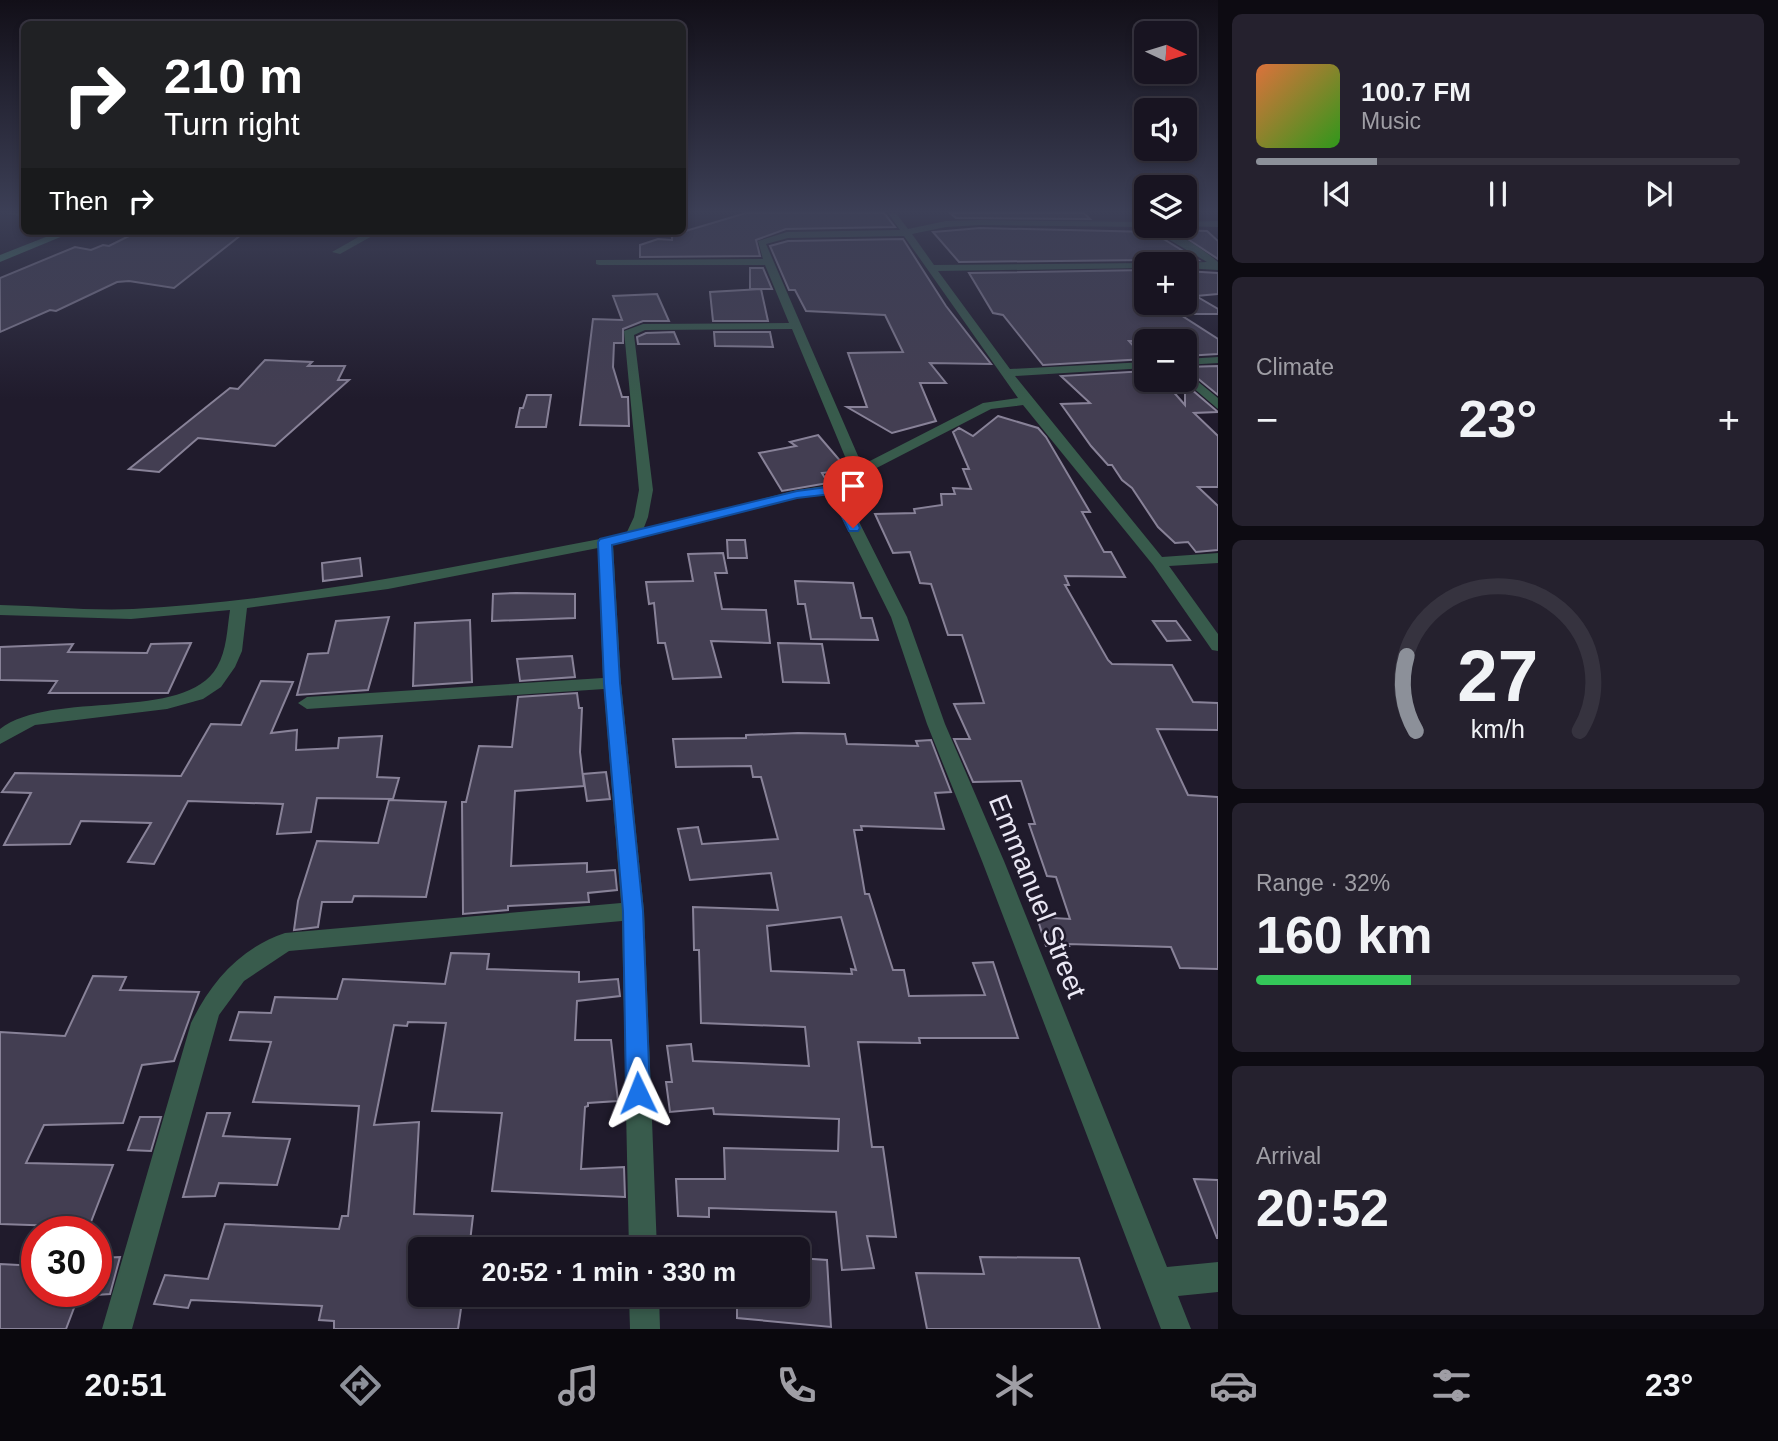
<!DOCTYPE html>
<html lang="en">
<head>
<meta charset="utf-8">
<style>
	:root { --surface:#181421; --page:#25212e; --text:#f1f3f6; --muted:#9f9ea5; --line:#36333f; --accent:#8c9099 }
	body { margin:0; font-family:Arial,sans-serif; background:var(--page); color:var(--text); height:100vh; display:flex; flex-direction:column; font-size:26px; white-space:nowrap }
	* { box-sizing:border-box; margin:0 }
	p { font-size:23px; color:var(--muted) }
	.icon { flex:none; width:38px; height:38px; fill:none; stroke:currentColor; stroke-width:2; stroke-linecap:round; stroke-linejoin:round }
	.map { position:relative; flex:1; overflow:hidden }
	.details { display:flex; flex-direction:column; gap:14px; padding:14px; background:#0d0b12; width:560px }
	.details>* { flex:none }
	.guide { position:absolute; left:21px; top:21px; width:665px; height:214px; border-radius:10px; box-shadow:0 4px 10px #0003,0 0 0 2px var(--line); background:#202124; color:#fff; overflow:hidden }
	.needle { width:46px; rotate:94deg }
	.buttons { position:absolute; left:1134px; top:21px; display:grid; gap:14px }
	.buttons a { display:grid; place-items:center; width:63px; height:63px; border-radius:10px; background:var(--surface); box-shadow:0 4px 10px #0003,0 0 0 2px var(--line); font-size:35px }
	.speed { position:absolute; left:21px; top:1216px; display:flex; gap:14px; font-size:35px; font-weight:700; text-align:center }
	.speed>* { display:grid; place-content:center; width:91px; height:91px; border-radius:50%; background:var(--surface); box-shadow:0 4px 10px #0003,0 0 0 2px var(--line); line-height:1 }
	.speed .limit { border:10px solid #d22; background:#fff; color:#111 }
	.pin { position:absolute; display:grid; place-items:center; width:60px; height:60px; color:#fff; margin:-72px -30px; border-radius:50% 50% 50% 0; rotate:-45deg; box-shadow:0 0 7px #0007 }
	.pin .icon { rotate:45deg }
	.me { position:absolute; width:77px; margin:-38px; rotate:358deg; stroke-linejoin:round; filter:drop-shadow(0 0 5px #0008) }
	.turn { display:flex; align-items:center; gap:24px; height:147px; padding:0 28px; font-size:32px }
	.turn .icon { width:91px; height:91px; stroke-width:2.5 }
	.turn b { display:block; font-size:49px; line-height:60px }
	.then { display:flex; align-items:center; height:66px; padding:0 28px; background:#0003; gap:14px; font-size:26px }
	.big { font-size:52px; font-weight:700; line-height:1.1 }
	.details .widget { flex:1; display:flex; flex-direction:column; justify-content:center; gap:10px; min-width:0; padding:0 24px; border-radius:10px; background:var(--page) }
	.details .dial { align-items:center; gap:0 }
	.dial svg { height:182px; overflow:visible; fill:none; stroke:var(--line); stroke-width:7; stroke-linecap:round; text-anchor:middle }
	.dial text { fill:var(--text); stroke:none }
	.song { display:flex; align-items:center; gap:21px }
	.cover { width:84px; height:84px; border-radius:10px; background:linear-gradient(135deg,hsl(20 70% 55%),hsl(110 70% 35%)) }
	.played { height:7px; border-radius:4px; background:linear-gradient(90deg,var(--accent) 25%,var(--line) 25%) }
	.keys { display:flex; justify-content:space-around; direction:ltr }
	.heat { display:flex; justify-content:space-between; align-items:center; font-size:38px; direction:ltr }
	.charge { height:10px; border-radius:5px; background:linear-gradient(90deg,#34c759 32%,var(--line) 0) }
	.trip { position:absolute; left:408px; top:1237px; width:402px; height:70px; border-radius:10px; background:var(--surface); box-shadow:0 4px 10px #0003,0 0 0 2px var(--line); font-weight:700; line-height:70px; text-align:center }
	.dock { display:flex; height:112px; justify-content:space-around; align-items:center; background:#0a080d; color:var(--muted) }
	.dock .icon { width:49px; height:49px }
	.dock .current { color:var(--accent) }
	.dock b { font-size:32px; color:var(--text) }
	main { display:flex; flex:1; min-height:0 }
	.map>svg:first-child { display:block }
	.building { fill:#433e52; stroke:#888298; stroke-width:2; fill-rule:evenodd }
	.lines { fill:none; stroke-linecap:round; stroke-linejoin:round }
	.minor { fill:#385b4c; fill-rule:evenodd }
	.secondary { fill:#437e66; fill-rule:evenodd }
	.route { fill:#1a73e8; stroke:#114b97; stroke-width:2 }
	.labels { text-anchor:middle; stroke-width:5; stroke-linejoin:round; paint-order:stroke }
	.near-street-label { font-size:28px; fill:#eae7f4; stroke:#201b2c }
</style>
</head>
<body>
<main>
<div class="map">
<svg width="1218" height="1329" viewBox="0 0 1218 1329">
	<rect width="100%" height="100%" fill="#201b2c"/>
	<!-- building -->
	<g class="building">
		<path d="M 746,213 L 884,213 L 895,227 L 786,229 L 756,240 L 760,256 L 640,257 L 640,245 L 658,239 L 672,240 L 672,235 Z"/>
		<path d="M 950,213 L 1084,213 L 1090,219 L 956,218 Z"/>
		<path d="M 980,228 L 1152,232 L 1198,260 L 1146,258 L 1146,260 L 959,262 L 933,232 Z"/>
		<path d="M 1174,230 L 1207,231 L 1218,241 L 1218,259 Z"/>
		<path d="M 139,231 L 246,231 L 174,288 L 129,281 L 117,282 L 56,311 L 50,310 L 0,332 L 0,278 L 75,247 L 91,250 L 103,245 L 109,246 Z"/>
		<path d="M 903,239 L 946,306 L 991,364 L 930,363 L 946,383 L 920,383 L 936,421 L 892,433 L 847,407 L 867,407 L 848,353 L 903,352 L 885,315 L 806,311 L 795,290 L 789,290 L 770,246 L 788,241 Z"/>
		<path d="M 750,268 L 763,268 L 772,289 L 750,289 Z"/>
		<path d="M 1146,270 L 1146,303 L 1162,303 L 1218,339 L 1218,354 L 1185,356 L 1185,341 L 1129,341 L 1145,359 L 1043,365 L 1003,315 L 993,313 L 969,273 Z"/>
		<path d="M 1185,271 L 1218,273 L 1218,294 L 1196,296 L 1218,309 L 1218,314 L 1185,314 Z"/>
		<path d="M 761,289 L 768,321 L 713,321 L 710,292 Z"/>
		<path d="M 657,294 L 669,321 L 643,321 L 623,329 L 623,343 L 614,343 L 613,367 L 622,397 L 628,397 L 629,426 L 580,425 L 593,319 L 622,320 L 613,296 Z"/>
		<path d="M 674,332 L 679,344 L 638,344 L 637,337 L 646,333 Z"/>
		<path d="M 714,332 L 770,332 L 773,347 L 715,346 Z"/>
		<path d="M 265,360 L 312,362 L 308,366 L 345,366 L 338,380 L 349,380 L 275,446 L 198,438 L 159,472 L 129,469 L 230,388 L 238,389 Z"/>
		<path d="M 1218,366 L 1218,395 L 1185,368 L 1185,367 Z"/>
		<path d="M 1146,371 L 1146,380 L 1163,380 L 1185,405 L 1185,384 L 1218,412 L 1194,413 L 1218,436 L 1218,487 L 1198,487 L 1218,506 L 1218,550 L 1196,552 L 1188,542 L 1175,543 L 1158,527 L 1132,488 L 1122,480 L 1112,465 L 1108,465 L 1091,446 L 1061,404 L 1090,403 L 1061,376 Z"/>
		<path d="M 527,395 L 551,395 L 546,427 L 516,427 L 520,408 L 523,408 Z"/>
		<path d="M 998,416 L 1038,428 L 1046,437 L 1090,512 L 1082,512 L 1104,552 L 1111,552 L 1125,577 L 1065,576 L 1069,585 L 1065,585 L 1108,660 L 1112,664 L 1172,665 L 1193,702 L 1218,703 L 1218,730 L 1157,729 L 1188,795 L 1218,797 L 1218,969 L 1180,968 L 1171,947 L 1068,944 L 1069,946 L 1046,946 L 1037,917 L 1070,919 L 1056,877 L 1047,876 L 1029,824 L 1035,824 L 1021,781 L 973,782 L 954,739 L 970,739 L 954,704 L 984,703 L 962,635 L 948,635 L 931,584 L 920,583 L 910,552 L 893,553 L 875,514 L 915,513 L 914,509 L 942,505 L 941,494 L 955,494 L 953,488 L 971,489 L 963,469 L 969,469 L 953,432 L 959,428 L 973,436 Z"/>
		<path d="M 818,435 L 848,470 L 822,473 L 828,483 L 782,491 L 759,453 L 796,446 L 790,442 Z"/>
		<path d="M 727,540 L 745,540 L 747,558 L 728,558 Z"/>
		<path d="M 723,553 L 727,573 L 715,573 L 722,609 L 766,610 L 770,643 L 711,641 L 721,677 L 673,679 L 665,643 L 658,643 L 654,603 L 649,604 L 646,582 L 693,581 L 688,554 Z"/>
		<path d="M 360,558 L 362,576 L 323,581 L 322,563 Z"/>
		<path d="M 795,581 L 853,583 L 861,618 L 872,618 L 878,640 L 811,639 L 805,604 L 798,604 Z"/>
		<path d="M 516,593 L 575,594 L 575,618 L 492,621 L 493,594 Z"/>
		<path d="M 389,617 L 368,690 L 297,695 L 308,654 L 328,653 L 336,621 Z"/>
		<path d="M 470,620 L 472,682 L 413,686 L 415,623 Z"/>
		<path d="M 1153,621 L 1176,621 L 1190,640 L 1167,641 Z"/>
		<path d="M 191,643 L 168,693 L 49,693 L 57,681 L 0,680 L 0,647 L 73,644 L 68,652 L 147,653 L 151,644 Z"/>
		<path d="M 778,643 L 822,644 L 829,683 L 783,682 Z"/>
		<path d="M 572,656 L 575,677 L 520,681 L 517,659 Z"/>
		<path d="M 261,681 L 293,682 L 271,733 L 297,730 L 296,750 L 338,748 L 339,738 L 382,736 L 377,777 L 399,778 L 393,799 L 317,798 L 311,832 L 277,834 L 283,804 L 188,801 L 154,864 L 128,862 L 151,823 L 81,821 L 70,844 L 4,845 L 31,793 L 2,792 L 15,773 L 181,776 L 211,724 L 241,725 Z"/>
		<path d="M 577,693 L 579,708 L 582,708 L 580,752 L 584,786 L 515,791 L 511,866 L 587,863 L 587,872 L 615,870 L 617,890 L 588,893 L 589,902 L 508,906 L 508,910 L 463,914 L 462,802 L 466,802 L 479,746 L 512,747 L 518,697 Z"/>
		<path d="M 798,733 L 845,734 L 847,744 L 918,746 L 916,741 L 931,740 L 951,792 L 935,793 L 944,829 L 861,826 L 862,830 L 854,830 L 865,894 L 869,894 L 893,970 L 904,970 L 909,996 L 985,995 L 973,963 L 993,962 L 1018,1038 L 919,1038 L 920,1043 L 858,1042 L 872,1147 L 883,1147 L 896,1237 L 867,1236 L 874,1268 L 842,1270 L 836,1212 L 709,1208 L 709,1217 L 678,1216 L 676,1179 L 725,1179 L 724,1148 L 838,1151 L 839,1119 L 714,1114 L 713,1108 L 670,1112 L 666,1082 L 672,1082 L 667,1046 L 691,1044 L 693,1061 L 809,1066 L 805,1027 L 701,1023 L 699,950 L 694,950 L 693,907 L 778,910 L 771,873 L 690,880 L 678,829 L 698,827 L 702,844 L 778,839 L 761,777 L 753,777 L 751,766 L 676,767 L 673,739 L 746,738 L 746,735 ZM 841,917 L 856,970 L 851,969 L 852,974 L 771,971 L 767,926 Z"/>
		<path d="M 606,772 L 610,799 L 587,801 L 583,774 Z"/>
		<path d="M 389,800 L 446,802 L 426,897 L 354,896 L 352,902 L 322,902 L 318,927 L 294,930 L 298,901 L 317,841 L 378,843 Z"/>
		<path d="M 451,953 L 489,954 L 487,969 L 579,972 L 579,982 L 618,979 L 620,996 L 577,1001 L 575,1040 L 611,1040 L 618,1101 L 588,1103 L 588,1106 L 585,1107 L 581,1169 L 624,1167 L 625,1197 L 492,1191 L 502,1113 L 432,1111 L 446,1023 L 408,1022 L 407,1026 L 394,1025 L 374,1125 L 419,1122 L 414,1214 L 473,1216 L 469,1250 L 420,1250 L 420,1295 L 463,1295 L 458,1329 L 334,1329 L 334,1321 L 319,1320 L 322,1306 L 191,1300 L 188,1308 L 154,1304 L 165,1275 L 208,1279 L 225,1224 L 339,1229 L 342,1216 L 348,1216 L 359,1106 L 253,1102 L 271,1042 L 230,1040 L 239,1012 L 271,1013 L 275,997 L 337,999 L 343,979 L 445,984 Z"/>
		<path d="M 93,976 L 126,977 L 120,990 L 199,992 L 174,1061 L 142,1065 L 123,1123 L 44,1125 L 26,1163 L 113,1165 L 89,1227 L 0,1224 L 0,1032 L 65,1036 Z"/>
		<path d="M 207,1113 L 230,1113 L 223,1136 L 290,1139 L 277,1185 L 219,1183 L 215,1196 L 183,1197 Z"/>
		<path d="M 140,1117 L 161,1117 L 151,1151 L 128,1150 Z"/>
		<path d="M 1194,1179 L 1218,1180 L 1218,1238 L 1217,1238 Z"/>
		<path d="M 120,1257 L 110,1294 L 96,1295 L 96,1268 L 99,1258 Z"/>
		<path d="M 980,1257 L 1079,1258 L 1100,1329 L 927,1329 L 916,1273 L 984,1274 Z"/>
		<path d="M 798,1258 L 827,1260 L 831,1327 L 737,1318 L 737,1295 L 798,1295 Z"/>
		<path d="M 0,1264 L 37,1266 L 37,1292 L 80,1292 L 66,1329 L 0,1329 Z"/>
	</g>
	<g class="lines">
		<!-- minor -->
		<g class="minor">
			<path d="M 5,213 L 24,213 L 24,217 Z"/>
			<path d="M 888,213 L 896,213 L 908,229 L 946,221 L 980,220 L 1146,222 L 1146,226 C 1170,226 1200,247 1218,262 L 1218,270 L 1185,268 L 1182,263 L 1207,262 L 1148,227 L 980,225 L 946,227 L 912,234 L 934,265 L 1149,263 L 1146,268 L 938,271 L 1010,369 L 1146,362 L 1146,368 L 1015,376 L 1162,557 L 1218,553 L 1218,563 L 1169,566 L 1218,634 L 1218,651 L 1212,650 L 1153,565 L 1023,405 L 991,409 L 863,475 L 843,490 L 907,617 L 945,724 L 1004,861 L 1167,1267 L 1218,1262 L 1218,1292 L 1178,1296 L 1191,1329 L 1161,1329 L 982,861 L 927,724 L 891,617 L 830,494 L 798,498 L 613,545 L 621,683 L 644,911 L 657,1250 L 629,1250 L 622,921 L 289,951 L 244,981 L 219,1015 L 132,1329 L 102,1329 L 191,1023 C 211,982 240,948 285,933 L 621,903 L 604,689 L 307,709 L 298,703 L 307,697 L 603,678 L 598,548 L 388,589 L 247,608 L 242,651 L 235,667 L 221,687 L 203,699 L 167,709 L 35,725 L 0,744 L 0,729 C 52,689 185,723 217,667 C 227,650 227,629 230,610 L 131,619 L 0,615 L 0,605 C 44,606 89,611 133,609 C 299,600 463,565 626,534 L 634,517 L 639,490 L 624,331 L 643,324 L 789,323 L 765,265 L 599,265 L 596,264 L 596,260 L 763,259 L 758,241 L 787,232 L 900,230 ZM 904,236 L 1018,398 L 983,403 L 862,465 L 766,244 L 788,238 ZM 792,329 L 851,471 L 831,485 L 797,490 L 643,530 L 648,517 L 653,490 L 634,335 L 645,330 Z"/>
			<path d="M 1218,221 L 1218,227 L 1181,226 L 1185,226 L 1185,222 Z"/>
			<path d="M 369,231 L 381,231 L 340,254 L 332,252 Z"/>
			<path d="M 1218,357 L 1218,363 L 1185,365 L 1185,359 Z"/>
			<path d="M 1185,371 L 1218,398 L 1218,409 L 1184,380 Z"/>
			<path d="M 629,1295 L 659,1295 L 660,1329 L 630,1329 Z"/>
		</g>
		<!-- secondary -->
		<path class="secondary" d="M 61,231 L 75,231 L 0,262 L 0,255 Z"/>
	</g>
	<!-- sky -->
	<linearGradient id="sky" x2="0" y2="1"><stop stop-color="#120f18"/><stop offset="0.53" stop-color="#3c3f56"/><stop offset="1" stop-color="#3c3f56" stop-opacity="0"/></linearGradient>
	<rect width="1218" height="399" fill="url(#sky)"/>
	<!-- route -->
	<path class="route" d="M 835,486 L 842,489 L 860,528 L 858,531 L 849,531 L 831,494 L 797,498 L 612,545 L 620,683 L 643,911 L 650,1093 L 647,1101 L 638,1104 L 630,1101 L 626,1093 L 623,911 L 604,683 L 598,542 L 600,539 L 797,491 Z"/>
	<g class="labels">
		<!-- near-street labels -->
		<g class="near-street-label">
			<text transform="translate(1038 896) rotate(68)" y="10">Emmanuel Street</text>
		</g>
	</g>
</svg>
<div class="buttons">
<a><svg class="needle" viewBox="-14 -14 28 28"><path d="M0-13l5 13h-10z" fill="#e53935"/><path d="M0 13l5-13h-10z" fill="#9f9ea5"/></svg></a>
<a><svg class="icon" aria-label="sound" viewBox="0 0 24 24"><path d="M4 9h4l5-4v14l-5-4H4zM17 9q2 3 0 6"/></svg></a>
<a><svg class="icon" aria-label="layers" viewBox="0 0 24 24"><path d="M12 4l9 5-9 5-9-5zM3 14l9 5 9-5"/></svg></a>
<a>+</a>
<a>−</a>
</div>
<div class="speed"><div class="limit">30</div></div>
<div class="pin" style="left:853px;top:528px;background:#d93025"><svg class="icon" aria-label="arrive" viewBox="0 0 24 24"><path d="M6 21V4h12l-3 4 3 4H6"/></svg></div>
<svg class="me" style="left:638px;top:1093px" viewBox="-20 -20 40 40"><path d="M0-17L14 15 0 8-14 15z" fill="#1a73e8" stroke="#fff" stroke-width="4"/></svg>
<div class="trip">20:52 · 1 min · 330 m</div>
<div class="guide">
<div class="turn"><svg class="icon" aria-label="right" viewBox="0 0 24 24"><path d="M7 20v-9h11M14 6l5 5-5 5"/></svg><div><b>210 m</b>Turn right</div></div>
<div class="then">Then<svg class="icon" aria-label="right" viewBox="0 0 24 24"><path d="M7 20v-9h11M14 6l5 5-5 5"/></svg></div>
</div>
</div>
<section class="details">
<div class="widget">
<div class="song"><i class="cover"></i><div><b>100.7 FM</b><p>Music</p></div></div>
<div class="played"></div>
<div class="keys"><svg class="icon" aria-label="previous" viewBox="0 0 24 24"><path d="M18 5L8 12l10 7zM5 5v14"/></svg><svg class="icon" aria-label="pause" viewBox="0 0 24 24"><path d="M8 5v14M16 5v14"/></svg><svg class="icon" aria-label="next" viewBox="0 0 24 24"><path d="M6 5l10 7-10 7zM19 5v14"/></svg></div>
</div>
<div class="widget"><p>Climate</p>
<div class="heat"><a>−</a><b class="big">23°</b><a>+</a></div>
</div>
<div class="widget dial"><svg viewBox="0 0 100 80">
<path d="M14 69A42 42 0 1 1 86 69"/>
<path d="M14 69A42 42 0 0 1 10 36" stroke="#8c9099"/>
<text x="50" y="56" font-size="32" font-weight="700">27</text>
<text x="50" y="72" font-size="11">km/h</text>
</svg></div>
<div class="widget"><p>Range · 32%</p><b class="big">160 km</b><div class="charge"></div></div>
<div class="widget"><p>Arrival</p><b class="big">20:52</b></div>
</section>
</main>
<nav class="dock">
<b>20:51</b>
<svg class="icon current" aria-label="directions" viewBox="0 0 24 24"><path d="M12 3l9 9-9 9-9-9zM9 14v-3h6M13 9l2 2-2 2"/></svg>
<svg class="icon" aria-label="music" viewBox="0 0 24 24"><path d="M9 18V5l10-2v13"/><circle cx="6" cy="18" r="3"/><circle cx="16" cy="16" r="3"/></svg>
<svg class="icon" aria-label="phone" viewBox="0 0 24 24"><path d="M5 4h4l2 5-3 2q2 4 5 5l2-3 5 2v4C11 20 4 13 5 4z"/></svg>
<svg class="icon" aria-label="climate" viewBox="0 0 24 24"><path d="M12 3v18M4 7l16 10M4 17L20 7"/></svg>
<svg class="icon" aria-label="car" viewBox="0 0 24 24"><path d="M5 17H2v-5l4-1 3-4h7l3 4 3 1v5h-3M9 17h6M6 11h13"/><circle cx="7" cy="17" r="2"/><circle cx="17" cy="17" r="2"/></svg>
<svg class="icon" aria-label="filters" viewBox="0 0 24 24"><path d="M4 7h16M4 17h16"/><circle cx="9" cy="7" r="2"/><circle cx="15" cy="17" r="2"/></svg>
<b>23°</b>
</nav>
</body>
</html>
